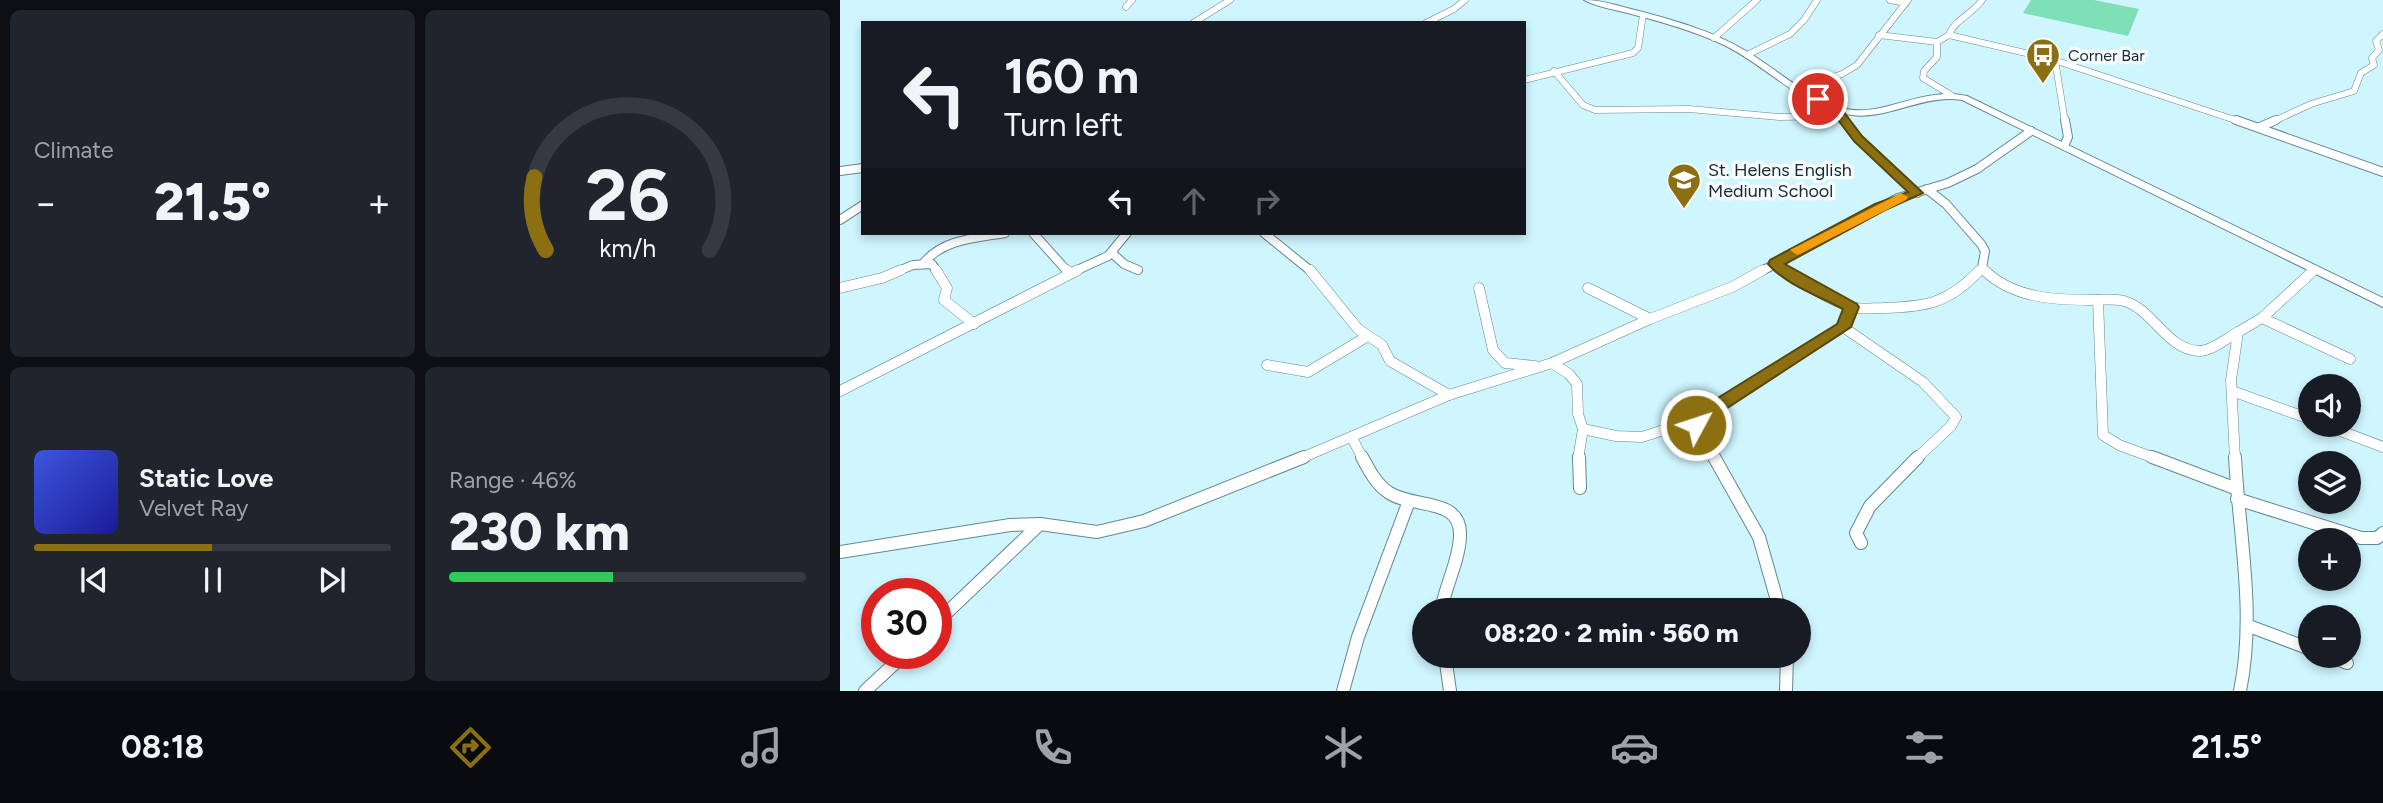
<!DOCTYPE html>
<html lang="en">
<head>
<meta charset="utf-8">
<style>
	:root { --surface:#171b24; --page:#20242c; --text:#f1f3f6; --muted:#9ea1a6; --line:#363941; --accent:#8b6f11 }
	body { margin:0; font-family:Figtree,sans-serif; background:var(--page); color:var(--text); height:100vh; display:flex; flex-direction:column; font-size:26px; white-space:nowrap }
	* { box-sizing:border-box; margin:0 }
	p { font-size:23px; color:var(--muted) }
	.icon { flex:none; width:38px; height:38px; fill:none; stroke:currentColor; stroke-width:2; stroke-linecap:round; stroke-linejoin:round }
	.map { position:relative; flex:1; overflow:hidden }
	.details { display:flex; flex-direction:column; gap:10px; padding:10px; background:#0d0f14; width:840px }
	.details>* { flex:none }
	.top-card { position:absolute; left:21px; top:21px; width:665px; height:214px; border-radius:0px; box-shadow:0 4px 10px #0003; background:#171b24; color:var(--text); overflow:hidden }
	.buttons { position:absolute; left:1458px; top:374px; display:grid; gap:14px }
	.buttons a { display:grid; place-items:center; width:63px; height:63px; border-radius:50%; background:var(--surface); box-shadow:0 4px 10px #0003; font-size:35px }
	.speed { position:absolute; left:21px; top:578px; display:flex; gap:14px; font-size:35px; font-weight:700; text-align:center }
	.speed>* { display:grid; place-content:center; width:91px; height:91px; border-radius:50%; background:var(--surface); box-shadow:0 4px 10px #0003; line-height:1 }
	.speed .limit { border:10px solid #d22; background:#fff; color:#111 }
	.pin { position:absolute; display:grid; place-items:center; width:60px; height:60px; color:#fff; margin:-30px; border:4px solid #fff; border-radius:50%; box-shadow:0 2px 7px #0007 }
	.me { position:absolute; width:77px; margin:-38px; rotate:50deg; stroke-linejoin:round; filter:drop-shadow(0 0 5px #0008) }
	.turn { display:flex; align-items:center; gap:24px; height:147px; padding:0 28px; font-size:32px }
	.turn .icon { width:91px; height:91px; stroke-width:2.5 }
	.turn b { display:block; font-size:49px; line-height:60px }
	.lanes { display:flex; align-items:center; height:66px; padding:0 28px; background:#0003; justify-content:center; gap:35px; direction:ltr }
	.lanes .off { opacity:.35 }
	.big { font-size:52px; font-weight:800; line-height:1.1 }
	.details .tile { flex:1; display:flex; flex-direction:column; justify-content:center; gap:10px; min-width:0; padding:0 24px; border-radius:10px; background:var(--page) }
	.details .dial { align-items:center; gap:0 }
	.dial svg { height:182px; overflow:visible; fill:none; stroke:var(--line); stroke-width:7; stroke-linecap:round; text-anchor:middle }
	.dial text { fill:var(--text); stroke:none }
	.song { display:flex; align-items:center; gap:21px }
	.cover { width:84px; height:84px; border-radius:10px; background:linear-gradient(135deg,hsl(230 70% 55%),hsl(240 70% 35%)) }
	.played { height:7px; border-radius:4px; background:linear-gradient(90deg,var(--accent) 50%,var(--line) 50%) }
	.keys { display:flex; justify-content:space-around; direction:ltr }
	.heat { display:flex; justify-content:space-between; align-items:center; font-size:38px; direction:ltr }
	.charge { height:10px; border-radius:5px; background:linear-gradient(90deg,#34c759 46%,var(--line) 0) }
	.details .tiles { flex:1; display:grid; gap:10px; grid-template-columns:repeat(2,1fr) }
	.trip { position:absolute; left:572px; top:598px; width:399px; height:70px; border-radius:35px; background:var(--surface); box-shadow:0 4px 10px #0003; font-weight:800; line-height:70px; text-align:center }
	.dock { display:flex; height:112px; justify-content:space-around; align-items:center; background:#090b0e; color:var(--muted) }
	.dock .icon { width:49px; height:49px }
	.dock .on { color:var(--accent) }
	.dock b { font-size:32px; color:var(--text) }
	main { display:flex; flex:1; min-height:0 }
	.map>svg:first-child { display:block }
	.green { fill:#7fdfb6 }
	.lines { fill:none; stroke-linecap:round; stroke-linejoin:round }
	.street-far3-casing { stroke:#658890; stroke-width:7 }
	.street-far2-casing { stroke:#658890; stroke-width:10 }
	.street-far1-casing { stroke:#658890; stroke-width:11 }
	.street-casing { stroke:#658890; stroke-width:14 }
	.secondary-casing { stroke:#658890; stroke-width:2 }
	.street-far3 { stroke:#fff; stroke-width:6 }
	.street-far2 { stroke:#fff; stroke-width:8 }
	.street-far1 { stroke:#fff; stroke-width:10 }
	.street { stroke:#fff; stroke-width:12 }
	.secondary { fill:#fff; fill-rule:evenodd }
	.route { fill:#8b6f11; stroke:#5a480b; stroke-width:2 }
	.slow { fill:#f59e0b }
	.labels { text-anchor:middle; stroke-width:7; stroke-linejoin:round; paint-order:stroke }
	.far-poi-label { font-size:16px; fill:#1b292d; stroke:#f4fcfe; text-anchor:start }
	.poi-label { font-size:18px; fill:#1b292d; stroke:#f4fcfe; text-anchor:start }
</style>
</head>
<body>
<main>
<section class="details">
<div class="tiles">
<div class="tile"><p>Climate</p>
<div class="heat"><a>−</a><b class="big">21.5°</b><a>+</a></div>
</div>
<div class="tile dial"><svg viewBox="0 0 100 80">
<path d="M14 69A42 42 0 1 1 86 69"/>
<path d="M14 69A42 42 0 0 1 9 37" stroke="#8b6f11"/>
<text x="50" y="56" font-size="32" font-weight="700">26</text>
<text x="50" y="72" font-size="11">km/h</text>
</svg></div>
<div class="tile">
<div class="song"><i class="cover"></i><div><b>Static Love</b><p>Velvet Ray</p></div></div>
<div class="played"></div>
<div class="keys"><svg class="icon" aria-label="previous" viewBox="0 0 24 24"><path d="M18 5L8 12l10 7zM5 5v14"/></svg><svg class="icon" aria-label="pause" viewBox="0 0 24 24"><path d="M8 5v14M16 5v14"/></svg><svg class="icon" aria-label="next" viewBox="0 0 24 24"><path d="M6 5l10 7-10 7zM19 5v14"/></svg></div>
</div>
<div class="tile"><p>Range · 46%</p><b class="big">230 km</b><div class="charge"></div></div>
</div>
</section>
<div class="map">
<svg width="1543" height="691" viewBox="0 0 1543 691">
	<rect width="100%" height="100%" fill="#cff5fe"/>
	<!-- green -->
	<path class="green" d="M 1191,0 L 1254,0 L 1299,9 L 1288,36 L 1183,13 Z"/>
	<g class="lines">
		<!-- street-far3 casing -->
		<g class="street-far3-casing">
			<g id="street-far3">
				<path d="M 1050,0 L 1066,3"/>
				<path d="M 1142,0 C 1134,13 1114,20 1109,35 L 1211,59 L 1401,122"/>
				<path d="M 286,7 L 292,0"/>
				<path d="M 353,23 L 390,0"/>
				<path d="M 586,23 L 614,9 L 625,0"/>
				<path d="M 1039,35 L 1097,42 L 1109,35"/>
				<path d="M 874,38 L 917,0"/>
				<path d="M 1097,42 L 1097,57 L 1084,71 L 1083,78 L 1111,95"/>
				<path d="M 907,55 L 950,34 L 964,20 L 977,0"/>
				<path d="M 1215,60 L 1225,122"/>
				<path d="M 714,71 L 743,105 L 755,110 L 849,109 L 939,117 L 1000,116"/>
				<path d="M 684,80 L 793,53 L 798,48 L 803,15"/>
				<path d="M 960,89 L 1002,74 L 1017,65 L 1068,0"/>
				<path d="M 997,110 L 1005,122"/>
				<path d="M 1432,122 L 1471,104 L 1514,91 L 1521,73 L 1534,65 L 1532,58 L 1539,50 L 1536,41 L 1543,34"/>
			</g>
		</g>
		<!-- street-far2 casing -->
		<g class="street-far2-casing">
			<g id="street-far2">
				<path d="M 1004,120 L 1018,139 L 1077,193"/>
				<path d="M 1396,120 L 1543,172"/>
				<path d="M 1420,127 L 1436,120"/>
				<path d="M 1224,146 L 1228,137 L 1225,120"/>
				<path d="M 0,171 L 23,168"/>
				<path d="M 1087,189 L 1106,204 L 1141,244 L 1145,251 L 1142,268 L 1146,272"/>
				<path d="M 0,220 L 23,205"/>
				<path d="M 193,233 L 228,272"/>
				<path d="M 424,233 L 472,272"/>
				<path d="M 273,254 L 284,264 L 298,270"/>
				<path d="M 83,264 C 102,239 136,238 165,233"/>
				<path d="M 935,264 L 947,272"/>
				<path d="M 56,272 L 73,265 L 92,264 L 97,272"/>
				<path d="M 233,272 L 268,256 L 287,233"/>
				<path d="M 920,272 L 1058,198 L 1108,183 L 1137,169 L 1191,131"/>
				<path d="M 1138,272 L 1142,268"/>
				<path d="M 1472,272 L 1474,270"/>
			</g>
		</g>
		<!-- street-far1 casing -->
		<g class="street-far1-casing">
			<g id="street-far1">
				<path d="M 96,270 L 107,288 L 104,300 L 134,324"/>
				<path d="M 227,270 L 230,274"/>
				<path d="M 470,270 L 518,329 L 542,345 L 550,361 L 609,395"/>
				<path d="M 944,270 C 965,284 987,299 1011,307 C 1021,310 1032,308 1043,308 C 1087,307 1109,303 1140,270"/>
				<path d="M 1144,270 C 1173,298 1213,300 1251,300 C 1262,300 1273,298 1284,301 C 1313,309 1327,350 1359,351 C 1372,351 1387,338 1398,332"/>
				<path d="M 0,288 L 42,278 L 61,270"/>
				<path d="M 639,288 L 653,350 L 665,363 L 695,366"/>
				<path d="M 748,288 L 810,319"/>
				<path d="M 1258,300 L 1263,435 L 1279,445 L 1317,459"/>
				<path d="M 1422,318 L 1510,359"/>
				<path d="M 1003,327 L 1012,307"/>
				<path d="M 712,363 L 729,374 L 737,384 L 738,414 L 743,429 L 738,459"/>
				<path d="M 427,365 L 468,372 L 528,336"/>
				<path d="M 0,391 L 238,270"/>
				<path d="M 1392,391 L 1470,419"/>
				<path d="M 858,419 L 859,437 L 875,459"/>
				<path d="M 1485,425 L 1543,447"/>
				<path d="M 743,429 L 776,436 L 802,437 L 858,419 L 1003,327 L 1083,382 L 1116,417 L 1111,426 L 1076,459"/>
				<path d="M 512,438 L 523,459"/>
				<path d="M 459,459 L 609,395 L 712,363 L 810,319 L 892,287 L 923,270"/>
				<path d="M 1395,459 L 1391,380 L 1398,332 L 1422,318 L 1474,270"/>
			</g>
		</g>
		<!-- street casing -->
		<g class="street-casing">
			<g id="street">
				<path d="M 522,457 C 529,470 536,484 548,492 C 571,509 622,496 620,536 C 619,562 605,586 601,611"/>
				<path d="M 739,457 L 740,488"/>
				<path d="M 874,457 L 919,537 L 940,611"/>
				<path d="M 1312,457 L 1397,489"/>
				<path d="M 1395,457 C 1399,536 1416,613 1400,691"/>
				<path d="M 1397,499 L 1521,538 L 1537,538 L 1543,533"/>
				<path d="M 1021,543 L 1016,533 L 1030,506 L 1078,457"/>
				<path d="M 0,552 L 170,525 L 200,524 L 257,532 L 304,521 L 464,457"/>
				<path d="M 96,623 L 200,524"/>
				<path d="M 1409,626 L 1470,649"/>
				<path d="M 605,656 L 610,691"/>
				<path d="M 1490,656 L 1507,663"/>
				<path d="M 25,691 L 66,653"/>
				<path d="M 503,691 L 518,637 L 569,501"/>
				<path d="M 946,691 L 947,656"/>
			</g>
		</g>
		<!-- secondary casing -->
		<g class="secondary-casing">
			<path id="secondary" d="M 744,0 C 761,0 776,5 791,9 C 830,19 871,30 906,51 C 937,69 966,98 1002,108 C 1043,119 1080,86 1127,96 L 1543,298 L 1543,307 L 1122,100 C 1082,94 1049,120 1012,115 C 963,108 928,67 886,46 C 857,32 826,23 795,15 C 779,10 759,8 744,0 Z"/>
		</g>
		<!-- street-far3 -->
		<use href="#street-far3" class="street-far3"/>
		<!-- street-far2 -->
		<use href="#street-far2" class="street-far2"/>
		<!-- street-far1 -->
		<use href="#street-far1" class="street-far1"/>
		<!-- street -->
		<use href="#street" class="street"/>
		<!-- secondary -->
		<use href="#secondary" class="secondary"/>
	</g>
	<!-- route -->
	<path class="route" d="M 974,97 L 982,97 L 1000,107 L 1022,136 L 1083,193 L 1045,210 L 945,264 L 1017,304 L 1019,307 L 1011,327 L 866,422 L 862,430 L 850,430 L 848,425 L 852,414 L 997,324 L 1003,309 C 979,296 946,285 928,264 L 930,260 L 1035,204 L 1068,192 L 1014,141 L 992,112 L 974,102 Z"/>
	<!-- slow -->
	<path class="slow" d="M 1061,193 L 1068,197 L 1066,200 L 962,253 L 957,255 L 950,250 Z"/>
	<!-- icons -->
	<defs>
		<g id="bus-pin" transform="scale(1.75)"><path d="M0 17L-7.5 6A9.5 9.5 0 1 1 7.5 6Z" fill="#8b6f11" stroke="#f4fcfe"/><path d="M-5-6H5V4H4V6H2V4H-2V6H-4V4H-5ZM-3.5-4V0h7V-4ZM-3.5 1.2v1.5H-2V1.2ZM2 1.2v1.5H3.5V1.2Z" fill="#fff"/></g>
		<g id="school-pin" transform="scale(1.75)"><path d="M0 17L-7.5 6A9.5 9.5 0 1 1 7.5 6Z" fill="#8b6f11" stroke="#f4fcfe"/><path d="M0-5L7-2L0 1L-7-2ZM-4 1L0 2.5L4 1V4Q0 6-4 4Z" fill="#fff"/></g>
	</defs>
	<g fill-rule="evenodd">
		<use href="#bus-pin" x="1203" y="55"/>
		<use href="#school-pin" x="844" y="180"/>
	</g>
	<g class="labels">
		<!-- far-poi labels -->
		<g class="far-poi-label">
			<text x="1228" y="61">Corner Bar</text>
		</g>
		<!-- poi labels -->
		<g class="poi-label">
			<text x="868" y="176">St. Helens English<tspan x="868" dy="21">Medium School</tspan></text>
		</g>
	</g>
</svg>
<div class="buttons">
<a><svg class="icon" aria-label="sound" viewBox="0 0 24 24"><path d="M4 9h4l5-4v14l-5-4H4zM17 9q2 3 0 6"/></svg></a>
<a><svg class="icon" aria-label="layers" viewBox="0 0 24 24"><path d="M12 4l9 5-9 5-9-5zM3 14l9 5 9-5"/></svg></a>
<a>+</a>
<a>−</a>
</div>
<div class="speed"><div class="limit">30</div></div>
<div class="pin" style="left:978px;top:99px;background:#d93025"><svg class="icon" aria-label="arrive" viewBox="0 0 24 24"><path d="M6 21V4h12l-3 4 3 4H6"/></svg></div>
<svg class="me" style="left:856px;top:425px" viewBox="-20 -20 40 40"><circle r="17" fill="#8b6f11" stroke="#fff" stroke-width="3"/><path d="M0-11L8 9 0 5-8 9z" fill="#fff"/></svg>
<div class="trip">08:20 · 2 min · 560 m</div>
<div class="top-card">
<div class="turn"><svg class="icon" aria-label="left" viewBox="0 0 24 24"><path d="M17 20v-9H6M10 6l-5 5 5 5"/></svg><div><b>160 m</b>Turn left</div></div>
<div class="lanes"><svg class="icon" aria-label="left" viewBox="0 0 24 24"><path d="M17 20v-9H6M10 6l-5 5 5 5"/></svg><svg class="icon off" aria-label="ahead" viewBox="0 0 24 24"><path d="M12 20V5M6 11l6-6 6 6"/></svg><svg class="icon off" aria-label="right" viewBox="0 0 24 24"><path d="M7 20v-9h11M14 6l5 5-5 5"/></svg></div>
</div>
</div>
</main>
<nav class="dock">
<b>08:18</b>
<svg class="icon on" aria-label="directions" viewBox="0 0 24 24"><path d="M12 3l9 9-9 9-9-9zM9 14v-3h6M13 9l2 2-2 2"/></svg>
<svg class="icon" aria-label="music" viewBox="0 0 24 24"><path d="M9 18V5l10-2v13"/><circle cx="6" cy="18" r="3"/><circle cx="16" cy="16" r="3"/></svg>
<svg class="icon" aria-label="phone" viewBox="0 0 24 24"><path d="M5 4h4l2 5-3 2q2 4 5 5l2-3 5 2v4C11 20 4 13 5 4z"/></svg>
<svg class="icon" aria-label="climate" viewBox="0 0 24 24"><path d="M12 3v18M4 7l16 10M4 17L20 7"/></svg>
<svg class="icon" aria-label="car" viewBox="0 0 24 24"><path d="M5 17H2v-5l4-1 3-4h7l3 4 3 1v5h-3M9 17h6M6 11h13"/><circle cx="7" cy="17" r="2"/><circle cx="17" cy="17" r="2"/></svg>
<svg class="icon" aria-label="filters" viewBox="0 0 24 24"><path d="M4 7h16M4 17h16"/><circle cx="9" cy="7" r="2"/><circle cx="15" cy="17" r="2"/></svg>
<b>21.5°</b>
</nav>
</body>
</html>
